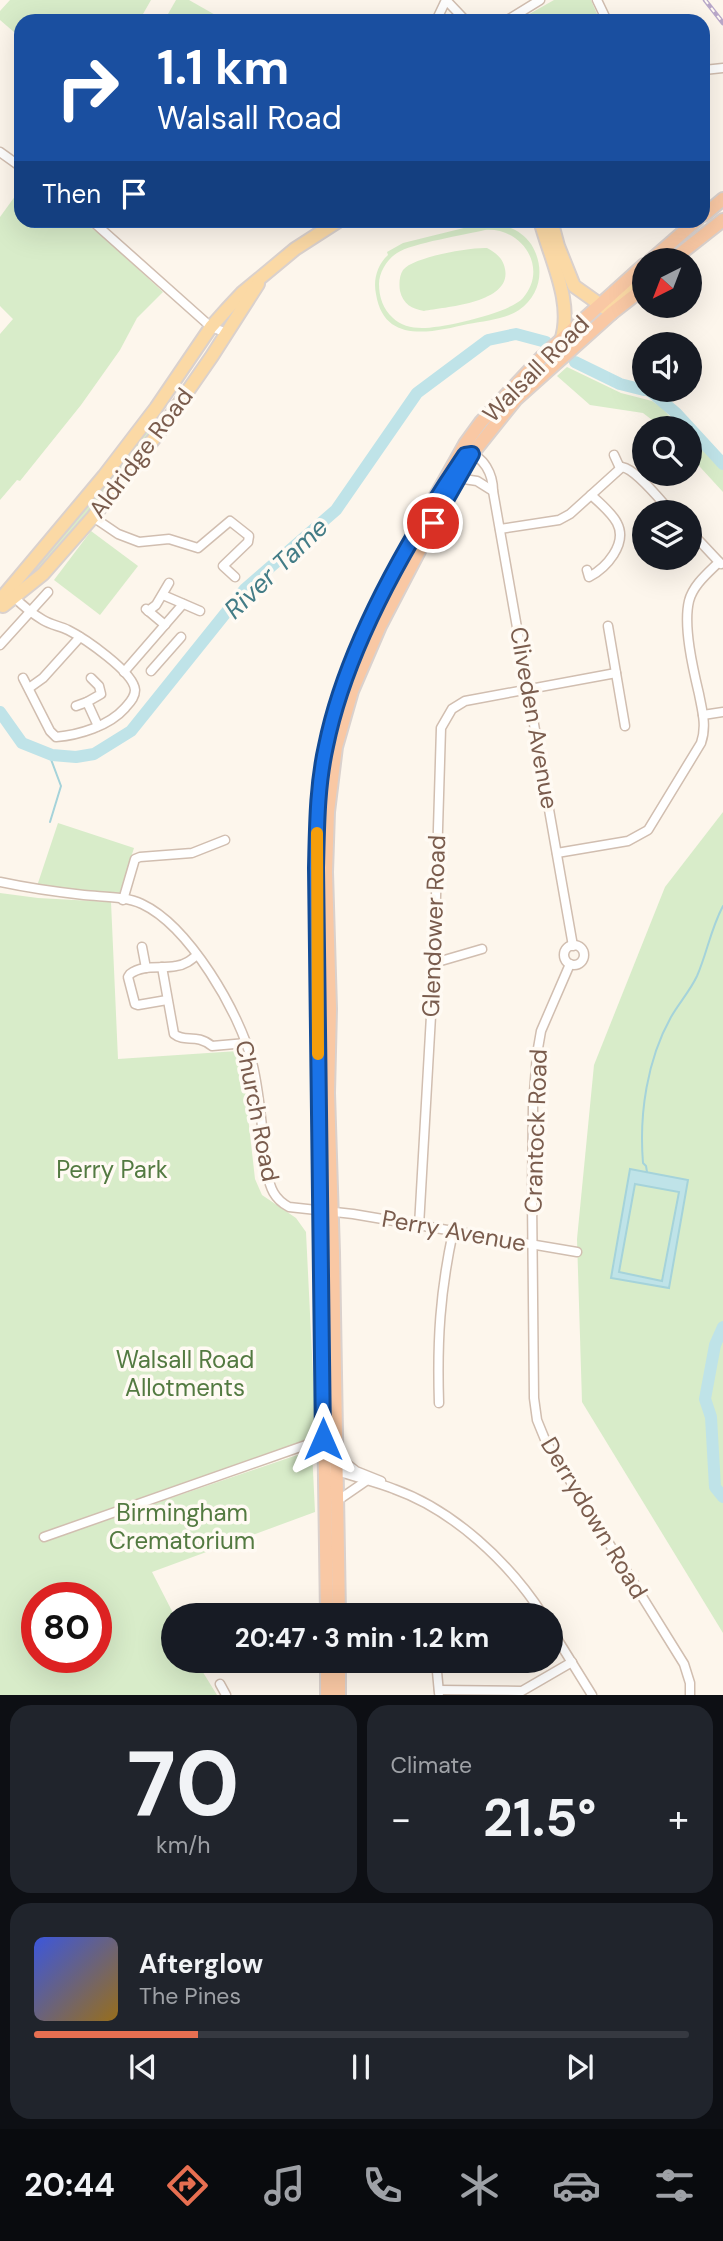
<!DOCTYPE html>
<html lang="en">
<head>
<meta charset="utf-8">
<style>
	:root { --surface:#171b24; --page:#20242c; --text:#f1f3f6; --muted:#9ea1a6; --line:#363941; --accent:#e76f51 }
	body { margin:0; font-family:"DM Sans",sans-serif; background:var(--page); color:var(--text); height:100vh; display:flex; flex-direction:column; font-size:26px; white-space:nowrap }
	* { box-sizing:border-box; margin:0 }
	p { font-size:23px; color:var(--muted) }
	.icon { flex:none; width:38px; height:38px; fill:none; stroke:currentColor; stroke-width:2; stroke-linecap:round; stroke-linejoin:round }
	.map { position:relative; height:1695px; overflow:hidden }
	.side { display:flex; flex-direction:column; gap:10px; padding:10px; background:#0d0f14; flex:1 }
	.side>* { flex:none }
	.hud { position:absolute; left:14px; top:14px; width:696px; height:214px; border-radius:21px; box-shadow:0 7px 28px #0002; background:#1a4fa0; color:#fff; overflow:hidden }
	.needle { width:46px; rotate:222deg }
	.controls { position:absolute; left:632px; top:248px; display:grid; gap:14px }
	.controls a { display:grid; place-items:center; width:70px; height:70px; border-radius:50%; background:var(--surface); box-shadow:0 7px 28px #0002; font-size:35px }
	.speed { position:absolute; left:21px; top:1582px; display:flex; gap:14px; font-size:35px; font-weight:700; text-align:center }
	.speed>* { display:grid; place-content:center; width:91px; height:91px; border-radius:50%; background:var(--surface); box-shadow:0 7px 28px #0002; line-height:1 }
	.speed .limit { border:10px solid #d22; background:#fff; color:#111 }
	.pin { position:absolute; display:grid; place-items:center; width:60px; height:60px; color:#fff; margin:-30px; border:4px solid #fff; border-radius:50%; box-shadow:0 2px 7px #0007 }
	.me { position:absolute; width:77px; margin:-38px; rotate:0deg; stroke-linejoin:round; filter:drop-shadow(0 0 5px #0008) }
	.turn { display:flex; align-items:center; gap:24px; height:147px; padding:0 28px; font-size:32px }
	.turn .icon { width:91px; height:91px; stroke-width:2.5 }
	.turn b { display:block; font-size:49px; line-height:60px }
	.then { display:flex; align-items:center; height:66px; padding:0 28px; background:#0003; gap:14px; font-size:26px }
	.big { font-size:52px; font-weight:700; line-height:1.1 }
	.side .widget { flex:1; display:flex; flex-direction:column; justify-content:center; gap:10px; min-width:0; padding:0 24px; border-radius:21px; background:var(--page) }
	.side .dial { align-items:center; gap:0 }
	.dial b { font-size:91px; line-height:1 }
	.song { display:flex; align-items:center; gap:21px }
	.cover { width:84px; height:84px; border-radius:10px; background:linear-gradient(135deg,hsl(230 70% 55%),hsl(40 70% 35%)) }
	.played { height:7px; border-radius:4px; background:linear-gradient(90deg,var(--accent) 25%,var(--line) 25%) }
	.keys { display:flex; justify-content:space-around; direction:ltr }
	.heat { display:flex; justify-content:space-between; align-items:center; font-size:38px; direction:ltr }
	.side .tiles { flex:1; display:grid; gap:10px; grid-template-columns:1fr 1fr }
	.widget:last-child { grid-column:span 2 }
	.trip { position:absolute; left:161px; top:1603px; width:402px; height:70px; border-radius:35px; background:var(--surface); box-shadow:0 7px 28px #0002; font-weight:700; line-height:70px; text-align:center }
	.tab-bar { display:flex; height:112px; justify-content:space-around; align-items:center; background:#090b0e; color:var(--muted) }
	.tab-bar .icon { width:49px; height:49px }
	.tab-bar .active { color:var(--accent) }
	.tab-bar b { font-size:32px; color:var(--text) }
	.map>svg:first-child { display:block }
	.green { fill:#d8ecc9; fill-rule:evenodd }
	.water { fill:#bfe3e8; stroke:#a5d3da; stroke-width:2; fill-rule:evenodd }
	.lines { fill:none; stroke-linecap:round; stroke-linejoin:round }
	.stream { stroke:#a5d3da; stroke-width:2 }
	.river { stroke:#bfe3e8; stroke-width:12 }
	.minor-casing { stroke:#d1beb0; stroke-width:11 }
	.primary-casing { stroke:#dad1cd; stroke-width:16 }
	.trunk-casing { stroke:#dad1cd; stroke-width:16 }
	.minor { stroke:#fff; stroke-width:8 }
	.primary { stroke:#fbd9a5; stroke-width:12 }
	.trunk { stroke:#f9c8a4; stroke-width:12 }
	.rail-casing { stroke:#b9a8c9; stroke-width:4.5 }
	.rail { stroke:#fffaf3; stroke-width:2; stroke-dasharray:5; stroke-linecap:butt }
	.route-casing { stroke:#114b97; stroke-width:18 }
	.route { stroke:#1a73e8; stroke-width:12 }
	.slow { stroke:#f59e0b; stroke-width:12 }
	.labels { text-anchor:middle; stroke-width:7; stroke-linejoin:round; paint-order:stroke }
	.street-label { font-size:24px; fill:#7a5c4d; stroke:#fffaf3 }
	.park-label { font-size:24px; fill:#537a41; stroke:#fffaf3 }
	.water-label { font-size:26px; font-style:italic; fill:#437c86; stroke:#fffaf3 }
</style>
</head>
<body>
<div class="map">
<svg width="723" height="1695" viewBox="0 0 723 1695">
	<rect width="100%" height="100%" fill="#fdf6ec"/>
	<!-- green -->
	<g class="green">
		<path d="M 10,0 L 151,0 L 139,21 L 21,21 L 21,38 L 0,20 L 0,11 Z"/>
		<path d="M 176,0 L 189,0 L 226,21 L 164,21 Z"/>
		<path d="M 554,0 L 591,0 L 600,21 L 517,21 Z"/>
		<path d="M 21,188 L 21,220 L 81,221 L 100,234 L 163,292 L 137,318 L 120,350 L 81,405 L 20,481 L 17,480 L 0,500 L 0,334 L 13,319 L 0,306 L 0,217 Z"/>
		<path d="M 484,223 C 501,222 521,229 531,244 C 545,266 542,294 519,310 C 506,319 484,321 468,324 C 433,332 384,345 376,294 C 373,280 377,265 388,255 L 387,252 L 403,243 ZM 485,230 C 522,227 549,268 523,298 C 510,313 443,328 422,328 C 411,328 400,325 393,318 C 383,309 379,297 379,284 C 379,273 387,259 397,253 C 412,243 465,235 485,230 Z"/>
		<path d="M 487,248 C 496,253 503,258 505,269 C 512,303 446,307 424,311 C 412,309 403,304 400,291 C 399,285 399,276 403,270 C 413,257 471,247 487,248 Z"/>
		<path d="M 567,367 L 621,393 L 652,401 L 662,408 L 681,429 L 664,429 L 643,413 L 590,405 L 557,376 Z"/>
		<path d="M 148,426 L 154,431 L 71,541 L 37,573 L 34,572 L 34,569 Z"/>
		<path d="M 690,438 L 723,470 L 723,492 L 690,456 Z"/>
		<path d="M 91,531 L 138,566 L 100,615 L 54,580 Z"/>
		<path d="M 723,812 L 723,1633 L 582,1402 L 577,1239 L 594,1065 L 665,887 Z"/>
		<path d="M 58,823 L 134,848 L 119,895 L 37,886 Z"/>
		<path d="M 0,893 L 38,898 L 111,902 L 118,1059 L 238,1051 L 242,1063 L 255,1179 L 262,1195 L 296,1218 L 306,1232 L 316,1436 L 311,1436 L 311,1441 L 294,1444 L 120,1507 L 124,1514 L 312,1450 L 315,1512 L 152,1572 L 174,1615 L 173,1661 L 196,1661 L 217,1695 L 0,1695 ZM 37,1598 L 96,1598 L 96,1657 L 37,1657 Z"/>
	</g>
	<!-- water -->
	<path class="water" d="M 630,1169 L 688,1180 L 669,1288 L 611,1278 ZM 635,1184 L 679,1192 L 662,1281 L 619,1272 Z"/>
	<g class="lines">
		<!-- stream -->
		<g class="stream">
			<path d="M 49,754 L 61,786 L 50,822"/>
			<path d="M 647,1172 L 646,1166 L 643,1163 C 639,1114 647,1060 671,1017 C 679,1003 690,991 697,976 C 707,953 711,928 723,906"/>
		</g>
		<!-- river -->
		<g class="river">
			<path d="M 575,362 L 620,384 L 644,390"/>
			<path d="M 646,390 L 650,391 L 676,413 L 723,464"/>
			<path d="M 0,712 L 22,743 L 52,755 L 76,757 L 94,754 L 131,731 L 245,589 L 336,510 L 417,393 L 488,340 L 516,334 L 546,342"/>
			<path d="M 723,1327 L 715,1345 L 705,1399 L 711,1417 L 715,1487 L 723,1497"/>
		</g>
		<!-- minor casing -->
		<g class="minor-casing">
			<g id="minor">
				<path d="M 597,0 L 607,21"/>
				<path d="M 436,21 L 446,0 L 466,21"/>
				<path d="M 506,21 L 540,0"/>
				<path d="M 704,70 L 723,68"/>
				<path d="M 0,152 L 21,167"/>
				<path d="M 91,220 L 211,327 L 227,333"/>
				<path d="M 467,454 C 484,455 493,475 493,491 L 573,946"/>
				<path d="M 614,455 L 620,468"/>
				<path d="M 457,478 L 477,481 L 493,491"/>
				<path d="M 93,517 L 118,534 L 139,542 L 169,539 L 198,548 L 230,521 L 249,536 L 248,542 L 223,566 L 235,577"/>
				<path d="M 500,529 L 559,520 L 570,514 L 622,467 C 636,469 661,501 672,513"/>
				<path d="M 690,531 L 721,564"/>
				<path d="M 587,570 L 589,577 C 606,568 628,544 617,523 C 612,513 600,503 591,495"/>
				<path d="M 163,595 L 200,611"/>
				<path d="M 14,597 C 22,605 33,614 43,620 C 51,625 60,626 68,630 C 84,638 134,672 135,690 C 135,698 129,703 125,708 C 109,726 79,735 56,737 L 50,731 L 23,678"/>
				<path d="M 146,609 L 165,625"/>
				<path d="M 148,611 L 156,605 L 169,583"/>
				<path d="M 608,626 L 625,726"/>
				<path d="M 0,645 L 48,592"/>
				<path d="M 151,671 L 181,637"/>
				<path d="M 124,672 L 183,604"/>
				<path d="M 91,678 L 99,686 L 101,694 L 87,702 L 98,726"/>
				<path d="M 29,688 L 43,678 L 80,637"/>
				<path d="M 76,706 L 87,702"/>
				<path d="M 703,715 L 723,712"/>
				<path d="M 557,853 L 628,841 L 648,830 L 701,743 C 707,726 702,710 699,694 C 693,669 683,626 689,601 C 693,585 708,573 719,562"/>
				<path d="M 0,882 C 28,888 56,892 84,895 C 102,897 126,896 142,904 C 189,926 240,1013 252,1062 C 261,1097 262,1136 267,1172 C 270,1188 274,1199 289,1207 L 353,1214 L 577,1252"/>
				<path d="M 123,900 L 135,859 L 140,857 L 192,853 L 225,840"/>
				<circle cx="574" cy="955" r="10"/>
				<path d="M 142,947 L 146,968"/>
				<path d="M 434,963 L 482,949"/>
				<path d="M 570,964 L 541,1031 L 537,1054 L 533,1106 L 532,1198 L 534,1398 L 537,1420 L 546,1442 L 684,1664 L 690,1683 L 690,1695"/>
				<path d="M 162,967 L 174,1034 C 185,1043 196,1033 212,1046 L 246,1043"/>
				<path d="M 167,1000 L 138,1005 L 135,1004 L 128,977 L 130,974 C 143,964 161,969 176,966 C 185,965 191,960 197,955"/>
				<path d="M 419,1226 L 434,963 L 441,728 L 452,709 L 465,701 L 616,673"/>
				<path d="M 439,1403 C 437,1341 440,1292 453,1232"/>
				<path d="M 337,1456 L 356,1471 L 381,1481"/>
				<path d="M 332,1469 C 353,1477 374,1481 394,1489 C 453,1510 509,1562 543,1615"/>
				<path d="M 337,1501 L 366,1481"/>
				<path d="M 44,1537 L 323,1439"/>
				<path d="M 551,1629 L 592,1695"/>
				<path d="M 436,1661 L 439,1693"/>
				<path d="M 220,1684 L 226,1695"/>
				<path d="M 439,1690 L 522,1691 L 572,1662"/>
			</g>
		</g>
		<!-- primary casing -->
		<g class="primary-casing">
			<g id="primary">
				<path d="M 540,220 C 550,259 574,302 561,341"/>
				<path d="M 551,220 L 558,246 L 574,286 L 612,313"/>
				<path d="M 598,304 L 613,303 L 644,278"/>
				<path d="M 0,600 L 104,476 L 156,408 L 211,327 L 227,309 L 242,293 L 295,249 L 340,220"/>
				<path d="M 3,606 L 43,574 L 93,517 L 160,431 L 212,356 L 258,284"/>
			</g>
		</g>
		<!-- trunk casing -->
		<g class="trunk-casing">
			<g id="trunk">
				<path d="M 704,215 L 723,199"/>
				<path d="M 650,261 L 697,220"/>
				<path d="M 671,261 L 723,220"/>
				<path d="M 327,1615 L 316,868 C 317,827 317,785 326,745 C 349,639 413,538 465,444 L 481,422 L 541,358 L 644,265"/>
				<path d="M 339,1615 L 333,1253 L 328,1093 L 330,1009 L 326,872 L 328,812 L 336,747 L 352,691 L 380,626 L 457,478 L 472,454 L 516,399 L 612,313 L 644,288"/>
				<path d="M 327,1661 L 327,1695"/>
				<path d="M 339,1695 L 339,1661"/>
			</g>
		</g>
		<!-- minor -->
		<use href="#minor" class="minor"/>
		<!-- primary -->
		<use href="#primary" class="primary"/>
		<!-- trunk -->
		<use href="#trunk" class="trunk"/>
		<!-- rail casing -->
		<g class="rail-casing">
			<path id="rail" d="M 705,0 L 723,23"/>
		</g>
		<!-- rail -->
		<use href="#rail" class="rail"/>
	</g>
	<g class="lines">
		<!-- route casing -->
		<g class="route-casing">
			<path id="route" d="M 323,1439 L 316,868 C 317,827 317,786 326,746 C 346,647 409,538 465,455 L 472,454 L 433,523"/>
		</g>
		<!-- route -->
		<use href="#route" class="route"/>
		<!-- slow -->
		<path class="slow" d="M 317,833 L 318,1054"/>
	</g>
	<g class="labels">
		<!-- street labels -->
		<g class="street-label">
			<text transform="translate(536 369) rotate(-45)" y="8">Walsall Road</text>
			<text transform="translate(141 453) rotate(-53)" y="8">Aldridge Road</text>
			<text transform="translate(534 718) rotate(80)" y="8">Cliveden Avenue</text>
			<text transform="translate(434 926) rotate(-88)" y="8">Glendower Road</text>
			<text transform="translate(257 1111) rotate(79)" y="8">Church Road</text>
			<text transform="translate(536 1131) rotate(-88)" y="8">Crantock Road</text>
			<text transform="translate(454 1231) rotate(10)" y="8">Perry Avenue</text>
			<text transform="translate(594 1518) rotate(59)" y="8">Derrydown Road</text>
		</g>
		<!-- park labels -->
		<g class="park-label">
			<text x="112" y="1178">Perry Park</text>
			<text x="185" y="1368">Walsall Road<tspan x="185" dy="28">Allotments</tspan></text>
			<text x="182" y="1521">Birmingham<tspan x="182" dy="28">Crematorium</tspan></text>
		</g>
		<!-- water labels -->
		<g class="water-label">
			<text transform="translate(276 568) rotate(-44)" y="9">River Tame</text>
		</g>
	</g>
</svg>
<div class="controls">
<a><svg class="needle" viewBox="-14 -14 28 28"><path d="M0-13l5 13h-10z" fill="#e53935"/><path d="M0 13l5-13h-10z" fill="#9ea1a6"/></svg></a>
<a><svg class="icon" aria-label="sound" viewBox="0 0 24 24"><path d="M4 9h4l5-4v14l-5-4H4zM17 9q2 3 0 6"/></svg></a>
<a><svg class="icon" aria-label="search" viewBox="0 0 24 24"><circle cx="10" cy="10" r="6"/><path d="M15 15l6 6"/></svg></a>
<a><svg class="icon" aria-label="layers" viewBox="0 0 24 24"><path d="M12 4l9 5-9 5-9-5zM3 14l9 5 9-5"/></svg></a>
</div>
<div class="speed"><div class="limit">80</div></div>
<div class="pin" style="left:433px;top:523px;background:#d93025"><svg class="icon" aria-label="arrive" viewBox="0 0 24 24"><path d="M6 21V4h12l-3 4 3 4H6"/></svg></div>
<svg class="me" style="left:323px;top:1439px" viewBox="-20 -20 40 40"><path d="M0-17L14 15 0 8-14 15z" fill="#1a73e8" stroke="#fff" stroke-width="4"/></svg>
<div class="trip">20:47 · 3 min · 1.2 km</div>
<div class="hud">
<div class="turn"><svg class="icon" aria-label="right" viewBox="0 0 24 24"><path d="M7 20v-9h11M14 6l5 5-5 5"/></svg><div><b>1.1 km</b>Walsall Road</div></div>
<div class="then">Then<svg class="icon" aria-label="arrive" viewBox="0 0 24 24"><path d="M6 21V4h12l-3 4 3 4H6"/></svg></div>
</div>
</div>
<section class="side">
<div class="tiles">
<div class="widget dial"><b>70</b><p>km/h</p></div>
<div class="widget"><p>Climate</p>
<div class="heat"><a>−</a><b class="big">21.5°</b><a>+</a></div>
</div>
<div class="widget">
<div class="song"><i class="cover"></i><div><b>Afterglow</b><p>The Pines</p></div></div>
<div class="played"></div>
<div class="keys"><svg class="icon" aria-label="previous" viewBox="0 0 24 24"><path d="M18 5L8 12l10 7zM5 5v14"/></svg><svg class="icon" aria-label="pause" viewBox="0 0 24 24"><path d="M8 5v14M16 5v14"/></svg><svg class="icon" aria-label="next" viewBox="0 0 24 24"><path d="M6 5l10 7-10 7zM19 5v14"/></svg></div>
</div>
</div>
</section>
<nav class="tab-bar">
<b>20:44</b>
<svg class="icon active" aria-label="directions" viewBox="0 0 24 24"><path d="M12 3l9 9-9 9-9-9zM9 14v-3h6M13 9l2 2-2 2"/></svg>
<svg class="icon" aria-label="music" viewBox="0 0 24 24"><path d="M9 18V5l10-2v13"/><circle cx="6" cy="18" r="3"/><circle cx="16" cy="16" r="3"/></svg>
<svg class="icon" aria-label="phone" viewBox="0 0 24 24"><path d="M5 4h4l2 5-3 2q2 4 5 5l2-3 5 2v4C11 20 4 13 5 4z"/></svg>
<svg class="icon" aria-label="climate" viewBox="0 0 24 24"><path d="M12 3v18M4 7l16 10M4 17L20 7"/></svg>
<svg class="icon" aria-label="car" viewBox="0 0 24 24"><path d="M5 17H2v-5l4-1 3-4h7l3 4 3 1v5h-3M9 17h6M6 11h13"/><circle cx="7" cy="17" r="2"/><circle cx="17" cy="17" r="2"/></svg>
<svg class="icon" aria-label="filters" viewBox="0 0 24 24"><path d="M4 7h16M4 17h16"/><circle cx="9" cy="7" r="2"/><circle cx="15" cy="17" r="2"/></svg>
</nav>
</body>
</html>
